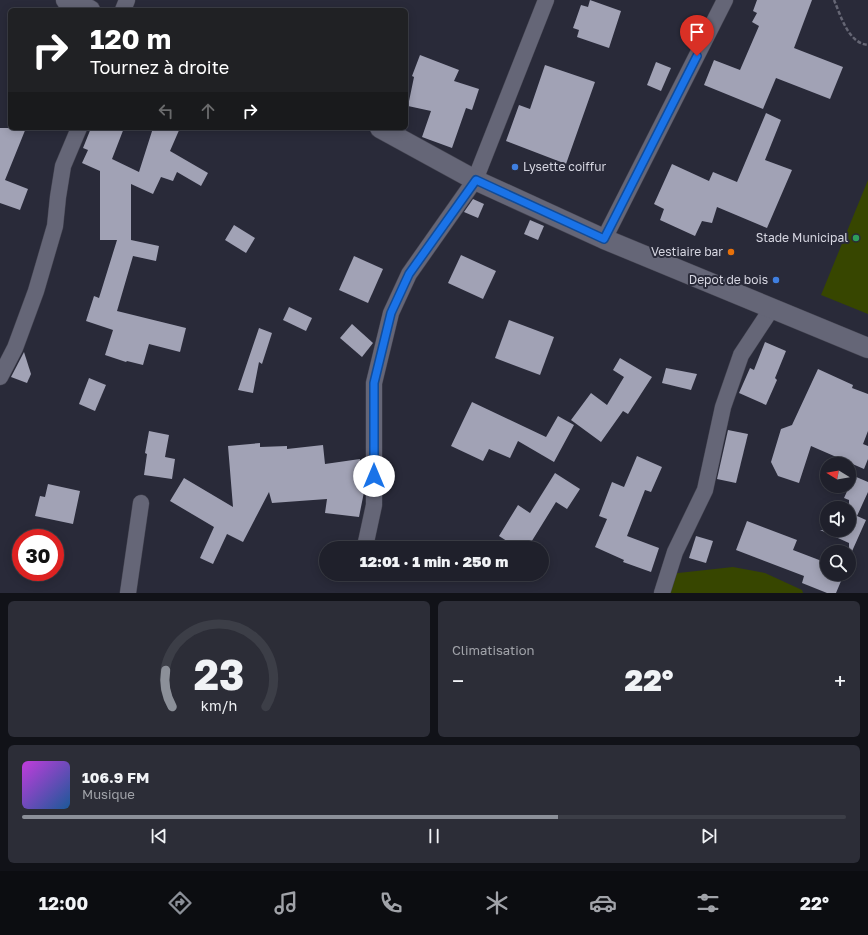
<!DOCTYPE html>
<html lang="fr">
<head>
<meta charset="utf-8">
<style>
	:root { --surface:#1f202b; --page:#2c2d37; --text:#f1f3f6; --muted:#a1a3a9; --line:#3c3e47; --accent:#8c9099 }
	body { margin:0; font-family:"Golos Text",sans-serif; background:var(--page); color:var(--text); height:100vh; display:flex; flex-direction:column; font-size:15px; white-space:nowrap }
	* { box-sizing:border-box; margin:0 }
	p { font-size:13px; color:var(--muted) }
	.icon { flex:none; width:22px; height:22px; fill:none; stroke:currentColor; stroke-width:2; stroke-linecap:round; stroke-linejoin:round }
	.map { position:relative; height:593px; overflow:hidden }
	.details { display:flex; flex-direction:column; gap:8px; padding:8px; background:#111218; flex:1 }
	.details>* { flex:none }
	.top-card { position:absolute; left:8px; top:8px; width:400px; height:122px; border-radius:6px; box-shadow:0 2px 10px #0003,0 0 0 1px var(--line); background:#202124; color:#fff; overflow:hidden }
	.needle { width:26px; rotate:281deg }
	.tools { position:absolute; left:820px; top:457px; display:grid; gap:8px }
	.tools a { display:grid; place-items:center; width:36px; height:36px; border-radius:50%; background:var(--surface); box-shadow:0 2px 10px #0003,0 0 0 1px var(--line); font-size:20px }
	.speed { position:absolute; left:12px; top:529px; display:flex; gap:8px; font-size:20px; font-weight:700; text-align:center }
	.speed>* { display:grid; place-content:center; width:52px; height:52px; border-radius:50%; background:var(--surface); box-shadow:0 2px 10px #0003,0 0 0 1px var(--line); line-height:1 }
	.speed .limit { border:6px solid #d22; background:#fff; color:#111 }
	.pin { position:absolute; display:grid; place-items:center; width:34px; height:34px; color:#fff; margin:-41px -17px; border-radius:50% 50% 50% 0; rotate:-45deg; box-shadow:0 0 4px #0007 }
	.pin .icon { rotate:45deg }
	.me { position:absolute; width:44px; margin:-22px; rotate:0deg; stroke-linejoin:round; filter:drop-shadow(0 0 3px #0008) }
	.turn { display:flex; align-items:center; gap:14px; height:84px; padding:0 16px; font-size:18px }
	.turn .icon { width:52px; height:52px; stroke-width:2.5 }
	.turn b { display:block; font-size:28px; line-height:34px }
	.lanes { display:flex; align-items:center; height:38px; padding:0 16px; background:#0003; justify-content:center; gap:20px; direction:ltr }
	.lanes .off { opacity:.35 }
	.big { font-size:30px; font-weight:800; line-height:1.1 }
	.details .tile { flex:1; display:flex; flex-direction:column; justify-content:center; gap:6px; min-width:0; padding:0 14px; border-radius:6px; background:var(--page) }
	.details .dial { align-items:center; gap:0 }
	.dial svg { height:104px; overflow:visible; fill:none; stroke:var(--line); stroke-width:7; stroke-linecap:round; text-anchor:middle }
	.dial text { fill:var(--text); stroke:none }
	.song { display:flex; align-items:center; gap:12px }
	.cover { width:48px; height:48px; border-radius:6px; background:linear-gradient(135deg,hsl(290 70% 55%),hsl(210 70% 35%)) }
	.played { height:4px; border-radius:2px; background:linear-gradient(90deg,var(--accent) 65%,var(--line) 65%) }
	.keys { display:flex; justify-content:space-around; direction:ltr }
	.heat { display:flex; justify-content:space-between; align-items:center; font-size:22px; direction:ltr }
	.details .tiles { flex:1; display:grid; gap:8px; grid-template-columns:1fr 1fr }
	.tile:last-child { grid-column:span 2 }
	.trip { position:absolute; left:319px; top:541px; width:230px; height:40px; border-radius:20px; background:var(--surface); box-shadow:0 2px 10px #0003,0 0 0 1px var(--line); font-weight:800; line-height:40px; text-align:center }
	.dock { display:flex; height:64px; justify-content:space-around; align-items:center; background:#0c0d11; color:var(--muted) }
	.dock .icon { width:28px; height:28px }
	.dock .selected { color:var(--accent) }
	.dock b { font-size:18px; color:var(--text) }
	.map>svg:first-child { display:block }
	.green { fill:#374600 }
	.building { fill:#a1a2b5 }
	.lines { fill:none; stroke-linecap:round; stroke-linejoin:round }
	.minor-casing { stroke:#454552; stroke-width:17 }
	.tertiary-casing { stroke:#454552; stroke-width:21 }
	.path { stroke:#656674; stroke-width:2.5; stroke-dasharray:4 2; stroke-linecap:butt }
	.minor { stroke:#656677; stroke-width:16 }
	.tertiary { stroke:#656677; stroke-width:20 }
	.route-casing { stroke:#114b97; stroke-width:10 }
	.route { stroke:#1a73e8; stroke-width:7 }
	.shop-dot { fill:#3f7fe0; stroke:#292a39; stroke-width:1.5 }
	.leisure-dot { fill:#2e9e5b; stroke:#292a39; stroke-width:1.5 }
	.food-dot { fill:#e8710a; stroke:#292a39; stroke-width:1.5 }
	.labels { text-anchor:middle; stroke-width:4; stroke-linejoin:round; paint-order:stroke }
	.poi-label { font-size:12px; fill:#d6d6e1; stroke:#292a39; text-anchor:end }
</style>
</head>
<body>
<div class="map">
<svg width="868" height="593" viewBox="0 0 868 593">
	<rect width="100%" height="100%" fill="#292a39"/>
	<!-- green -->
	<g class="green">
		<path d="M 868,180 L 868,314 L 821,295 Z"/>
		<path d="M 733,567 L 765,573 L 802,590 L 803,593 L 654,593 L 669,574 Z"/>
	</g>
	<!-- building -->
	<g class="building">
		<path d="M 590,0 L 621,11 L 609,48 L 577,37 L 579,30 L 573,28 L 581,5 L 588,7 Z"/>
		<path d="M 757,0 L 812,0 L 794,48 L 843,67 L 830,99 L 776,78 L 763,109 L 704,85 L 714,60 L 740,70 L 759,26 L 752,22 L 757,13 L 753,11 Z"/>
		<path d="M 420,55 L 459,70 L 454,81 L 479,89 L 472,110 L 466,108 L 452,148 L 422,137 L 431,111 L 408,106 L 414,77 L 412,76 Z"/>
		<path d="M 656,62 L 671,68 L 661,91 L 647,85 Z"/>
		<path d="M 545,65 L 595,82 L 566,164 L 506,141 L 519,105 L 530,109 Z"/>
		<path d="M 766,113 L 781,120 L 765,160 L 792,170 L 767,228 L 717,207 L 712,223 L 702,221 L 695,236 L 660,220 L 664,209 L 654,204 L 672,164 L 709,181 L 713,172 L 737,182 Z"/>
		<path d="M 0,128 L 26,128 L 5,180 L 28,189 L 20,210 L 0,203 Z"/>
		<path d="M 91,128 L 124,128 L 112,159 L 139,172 L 153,128 L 180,128 L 170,151 L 208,173 L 201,186 L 177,172 L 173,181 L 161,177 L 153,194 L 131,184 L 131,240 L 159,246 L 156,261 L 133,256 L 117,311 L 186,328 L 180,352 L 149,344 L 143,365 L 127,361 L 126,362 L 105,355 L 113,330 L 86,321 L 94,296 L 99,298 L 117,240 L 100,240 L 100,171 L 82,163 L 88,150 L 83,148 Z"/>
		<path d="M 473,199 L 484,204 L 478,218 L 464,212 Z"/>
		<path d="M 530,220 L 544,226 L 538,240 L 524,234 Z"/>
		<path d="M 234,225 L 255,238 L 246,253 L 225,240 Z"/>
		<path d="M 461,255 L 496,271 L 483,299 L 448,283 Z"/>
		<path d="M 354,256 L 383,269 L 368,303 L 339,290 Z"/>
		<path d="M 289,307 L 312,318 L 306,331 L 283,320 Z"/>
		<path d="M 509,320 L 554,337 L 540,375 L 495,358 Z"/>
		<path d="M 352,324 L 373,343 L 362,357 L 340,338 Z"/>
		<path d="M 259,328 L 272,333 L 262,364 L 259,362 L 253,393 L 238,390 Z"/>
		<path d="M 765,342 L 786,351 L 775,378 L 777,380 L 766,405 L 739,393 L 750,368 L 754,370 Z"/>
		<path d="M 24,352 L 31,374 L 27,383 L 11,377 Z"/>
		<path d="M 620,358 L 652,377 L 628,414 L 623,411 L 601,442 L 571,420 L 591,393 L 607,405 L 624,377 L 613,370 Z"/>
		<path d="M 666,368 L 697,374 L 691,390 L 662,383 Z"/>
		<path d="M 818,369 L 853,385 L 852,388 L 868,394 L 868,431 L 863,444 L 868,446 L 868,459 L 864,469 L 811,446 L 799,483 L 778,476 L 771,462 L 781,429 L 792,425 Z"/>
		<path d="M 89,378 L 106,385 L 95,411 L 79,404 Z"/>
		<path d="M 472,402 L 546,437 L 558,416 L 574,425 L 554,462 L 518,441 L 510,458 L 489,449 L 483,461 L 451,446 Z"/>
		<path d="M 728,430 L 748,434 L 736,483 L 717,479 Z"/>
		<path d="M 149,431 L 169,435 L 165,457 L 175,459 L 172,479 L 144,475 L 147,454 L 145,453 Z"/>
		<path d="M 260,443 L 260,447 L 287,446 L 287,449 L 323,445 L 325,464 L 360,459 L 364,492 L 359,517 L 325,513 L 327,499 L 272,503 L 269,492 L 243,542 L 227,534 L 213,564 L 200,558 L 214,527 L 170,501 L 184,478 L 233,507 L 228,446 Z"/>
		<path d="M 637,456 L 662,467 L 651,492 L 645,490 L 627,536 L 659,548 L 651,572 L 623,562 L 624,560 L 595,547 L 607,519 L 599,516 L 612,482 L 624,487 Z"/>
		<path d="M 555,473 L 580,489 L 567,509 L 556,502 L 530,544 L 524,540 L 520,548 L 518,548 L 499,536 L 518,505 L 530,513 Z"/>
		<path d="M 854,476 L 868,482 L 868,492 L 857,516 L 866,520 L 849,558 L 849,543 L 820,530 L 849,530 L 849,500 L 844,498 Z"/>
		<path d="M 48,484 L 80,491 L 73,524 L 35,516 L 40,496 L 45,497 Z"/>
		<path d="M 747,521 L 797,540 L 793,550 L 827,563 L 827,574 L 844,574 L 836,593 L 827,593 L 802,583 L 804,576 L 736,550 Z"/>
		<path d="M 696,536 L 713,541 L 706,563 L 689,558 Z"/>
	</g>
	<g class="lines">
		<!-- minor casing -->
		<g class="minor-casing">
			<g id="minor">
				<path d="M 123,10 L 127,0"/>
				<path d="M 604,239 L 725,0"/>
				<path d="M 0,377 L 15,348 L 36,291 L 55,226 L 58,197 L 63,166 L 79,128"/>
				<path d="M 366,542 L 374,505 L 374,383 L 391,313 L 409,274 L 475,180 L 546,0"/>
				<path d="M 128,593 L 141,503"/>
				<path d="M 662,593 L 675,552 L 705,490 L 723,407 L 741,355 L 772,308"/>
			</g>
		</g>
		<!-- tertiary casing -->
		<g class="tertiary-casing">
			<g id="tertiary">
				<path d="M 66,0 L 90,10"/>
				<path d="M 380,128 L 475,180 L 604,239 L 868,348"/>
			</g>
		</g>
		<!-- path -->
		<path class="path" d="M 834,0 C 841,16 848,43 868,45"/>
		<!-- minor -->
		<use href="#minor" class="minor"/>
		<!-- tertiary -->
		<use href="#tertiary" class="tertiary"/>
	</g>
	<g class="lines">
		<!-- route casing -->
		<g class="route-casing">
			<path id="route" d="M 374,476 L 374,383 L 391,313 L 409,274 L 476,180 L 604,239 L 697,56"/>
		</g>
		<!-- route -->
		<use href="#route" class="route"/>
	</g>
	<!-- markers -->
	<g class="shop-dot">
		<circle cx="515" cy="167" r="4"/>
		<circle cx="776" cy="280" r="4"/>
	</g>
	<circle class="leisure-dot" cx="856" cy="238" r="4"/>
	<circle class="food-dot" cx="731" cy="252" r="4"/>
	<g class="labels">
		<!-- poi labels -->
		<g class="poi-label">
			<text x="523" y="171" text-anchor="start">Lysette coiffur</text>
			<text x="848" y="242">Stade Municipal</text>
			<text x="723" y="256">Vestiaire bar</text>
			<text x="768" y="284">Depot de bois</text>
		</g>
	</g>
</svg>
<div class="tools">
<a><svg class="needle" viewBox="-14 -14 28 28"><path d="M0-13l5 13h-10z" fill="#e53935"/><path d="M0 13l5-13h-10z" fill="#a1a3a9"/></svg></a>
<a><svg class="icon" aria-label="sound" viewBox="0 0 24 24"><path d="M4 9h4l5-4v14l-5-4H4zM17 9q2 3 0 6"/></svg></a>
<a><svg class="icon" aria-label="search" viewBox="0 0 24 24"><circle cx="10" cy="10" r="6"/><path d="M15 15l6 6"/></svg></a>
</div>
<div class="speed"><div class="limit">30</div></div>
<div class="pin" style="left:697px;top:56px;background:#d93025"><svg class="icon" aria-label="arrive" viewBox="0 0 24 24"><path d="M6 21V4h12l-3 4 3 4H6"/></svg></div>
<svg class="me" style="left:374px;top:476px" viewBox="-20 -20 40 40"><circle r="19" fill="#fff"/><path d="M0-13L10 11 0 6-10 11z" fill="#1a73e8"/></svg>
<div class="trip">12:01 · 1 min · 250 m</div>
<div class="top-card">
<div class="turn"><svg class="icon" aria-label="right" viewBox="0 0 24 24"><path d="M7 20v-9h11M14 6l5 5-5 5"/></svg><div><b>120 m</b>Tournez à droite</div></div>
<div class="lanes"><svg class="icon off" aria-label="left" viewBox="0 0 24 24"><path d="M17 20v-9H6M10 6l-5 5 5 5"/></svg><svg class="icon off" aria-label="ahead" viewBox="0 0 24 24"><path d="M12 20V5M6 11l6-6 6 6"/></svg><svg class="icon" aria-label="right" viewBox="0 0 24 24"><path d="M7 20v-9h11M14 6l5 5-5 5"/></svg></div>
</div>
</div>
<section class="details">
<div class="tiles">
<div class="tile dial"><svg viewBox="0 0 100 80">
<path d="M14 69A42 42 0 1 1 86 69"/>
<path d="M14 69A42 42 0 0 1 9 41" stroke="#8c9099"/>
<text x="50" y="56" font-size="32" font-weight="700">23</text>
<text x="50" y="72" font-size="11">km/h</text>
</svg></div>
<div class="tile"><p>Climatisation</p>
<div class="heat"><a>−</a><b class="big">22°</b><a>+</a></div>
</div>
<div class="tile">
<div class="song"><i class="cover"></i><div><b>106.9 FM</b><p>Musique</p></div></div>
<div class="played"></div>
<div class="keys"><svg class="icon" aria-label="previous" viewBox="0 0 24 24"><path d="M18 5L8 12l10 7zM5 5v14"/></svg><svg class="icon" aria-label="pause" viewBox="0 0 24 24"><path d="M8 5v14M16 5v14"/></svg><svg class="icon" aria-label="next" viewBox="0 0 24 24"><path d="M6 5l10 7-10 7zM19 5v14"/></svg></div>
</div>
</div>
</section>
<nav class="dock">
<b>12:00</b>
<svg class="icon selected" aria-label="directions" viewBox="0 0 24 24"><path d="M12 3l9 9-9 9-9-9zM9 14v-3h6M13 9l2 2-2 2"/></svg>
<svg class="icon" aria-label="music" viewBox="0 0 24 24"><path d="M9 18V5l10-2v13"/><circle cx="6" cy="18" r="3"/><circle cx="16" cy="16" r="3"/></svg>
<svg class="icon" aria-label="phone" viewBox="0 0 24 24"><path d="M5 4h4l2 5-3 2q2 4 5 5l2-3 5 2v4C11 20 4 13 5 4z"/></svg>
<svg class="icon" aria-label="climate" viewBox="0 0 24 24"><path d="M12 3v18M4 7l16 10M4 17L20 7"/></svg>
<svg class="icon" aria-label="car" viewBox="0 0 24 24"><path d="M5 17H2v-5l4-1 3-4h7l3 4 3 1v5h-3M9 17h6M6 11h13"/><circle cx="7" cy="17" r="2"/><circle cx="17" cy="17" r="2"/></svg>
<svg class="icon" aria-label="filters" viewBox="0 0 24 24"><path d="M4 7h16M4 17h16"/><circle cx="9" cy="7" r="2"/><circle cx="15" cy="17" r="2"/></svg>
<b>22°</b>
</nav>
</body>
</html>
